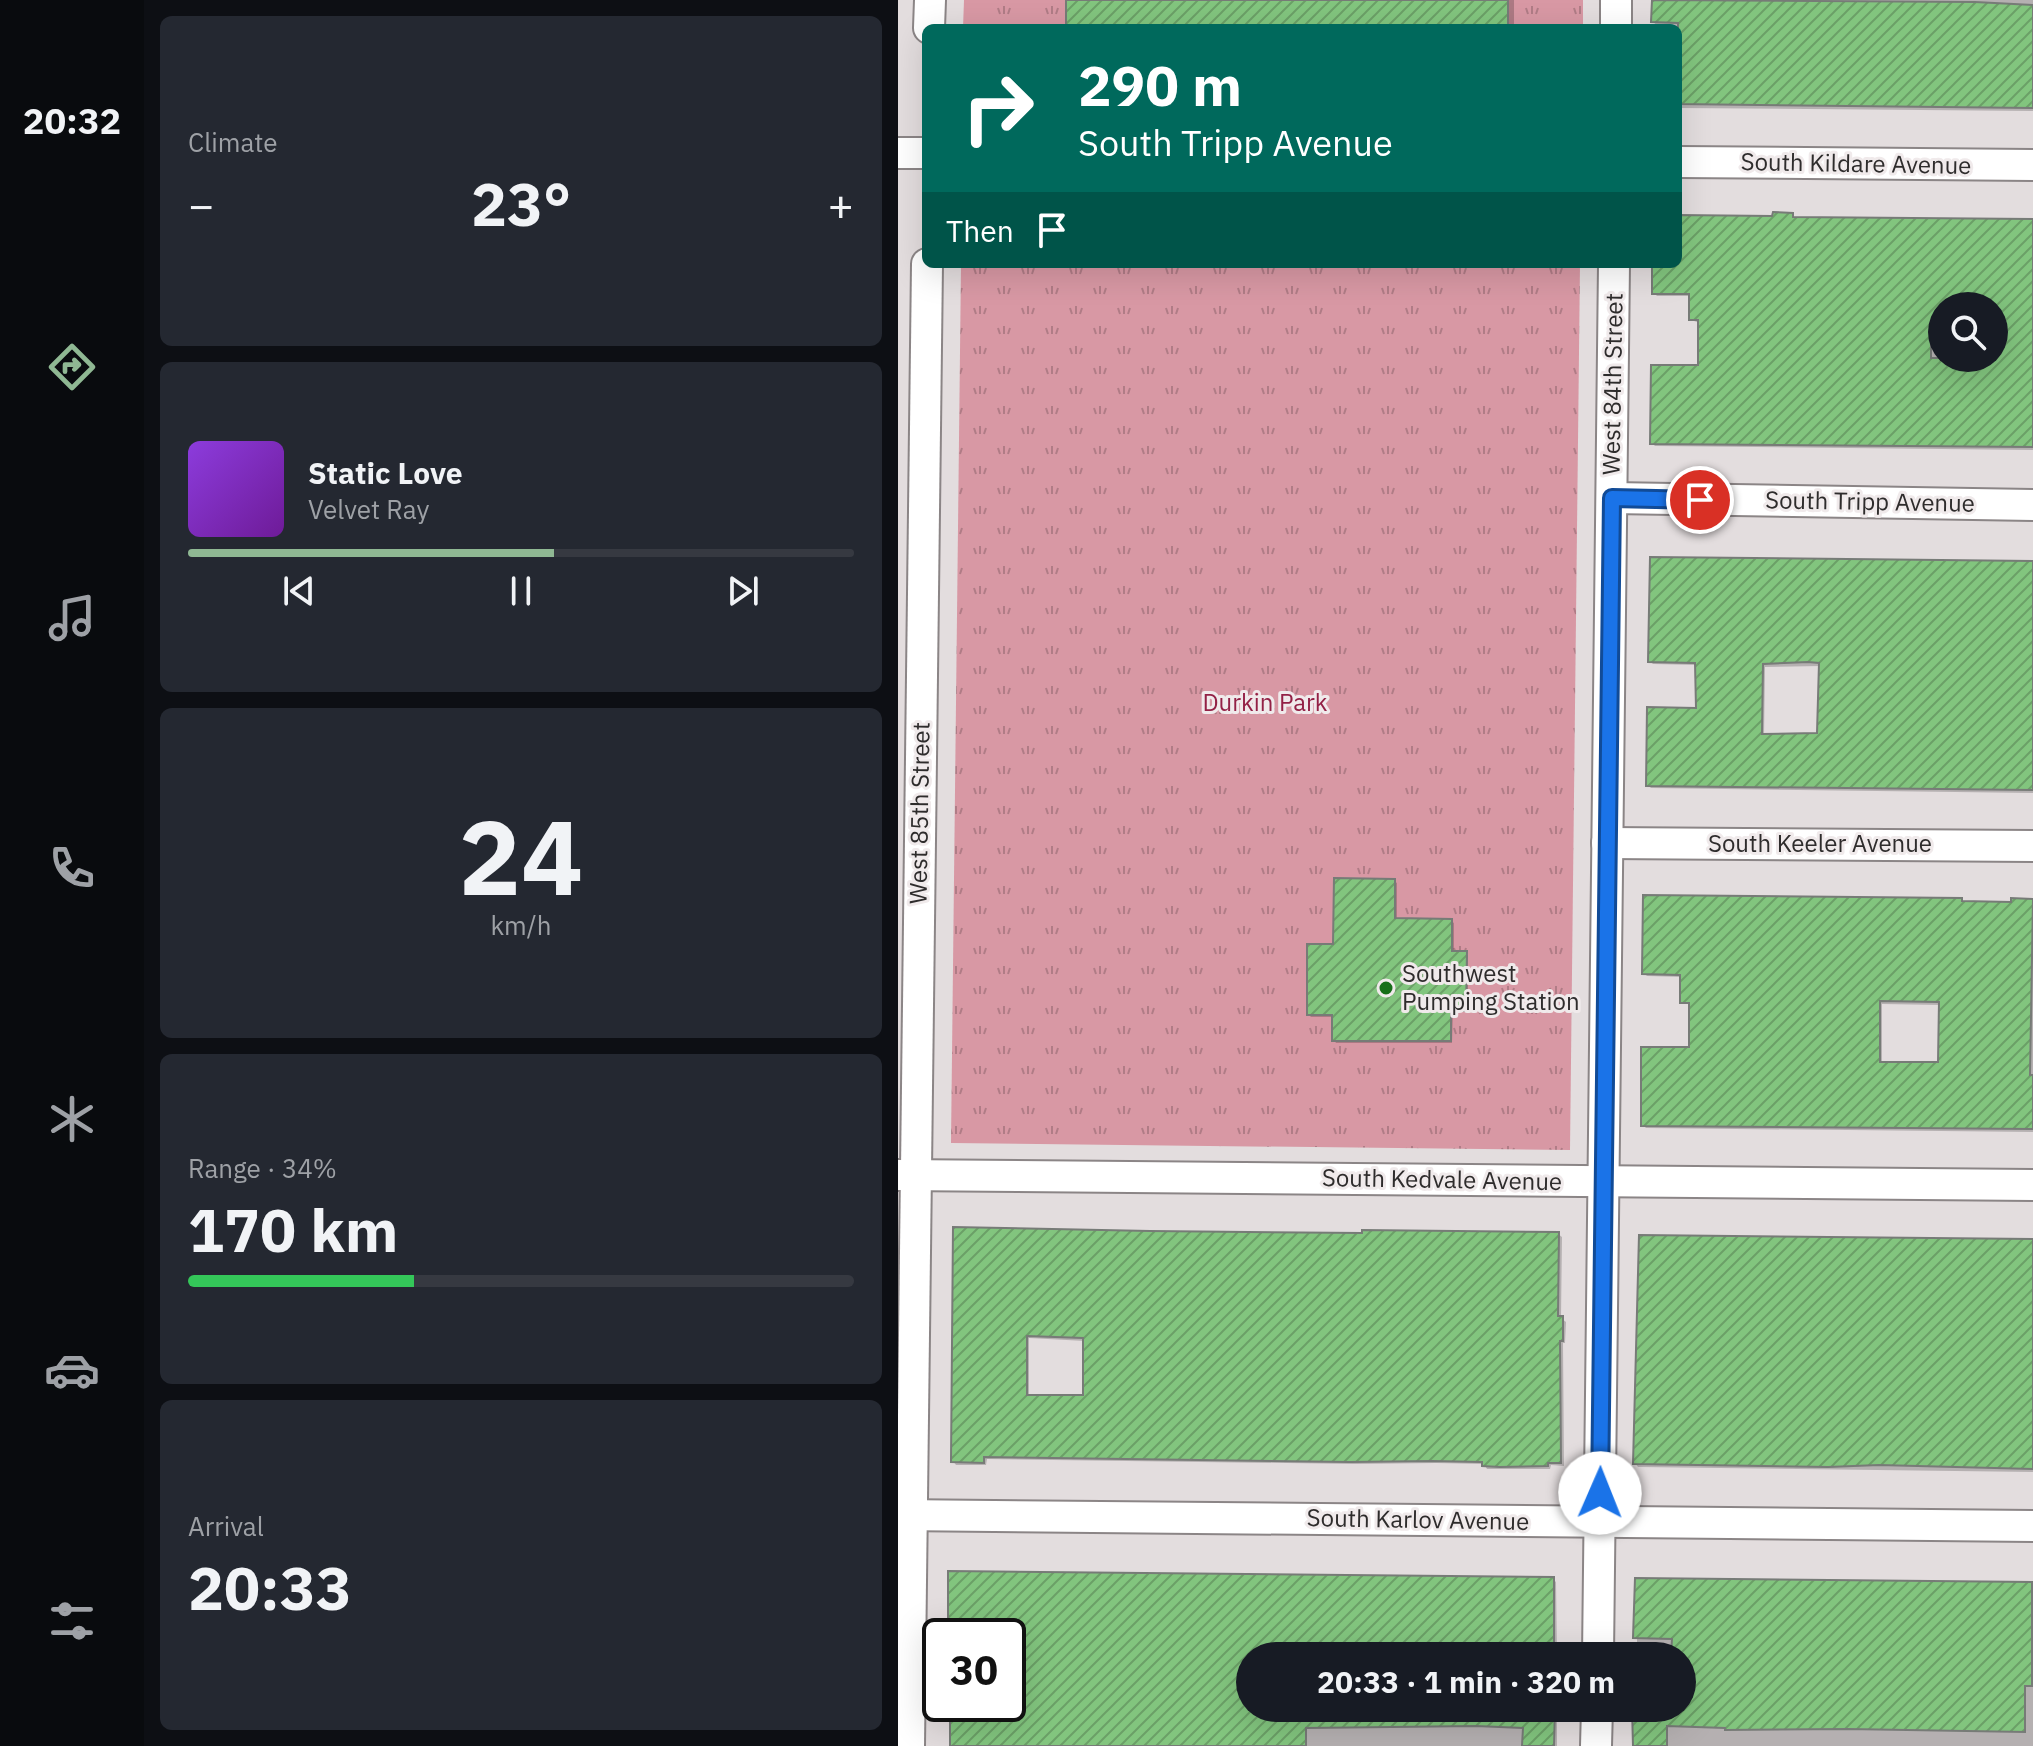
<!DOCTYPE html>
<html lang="en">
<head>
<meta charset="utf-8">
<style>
	:root { --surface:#171b24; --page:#242831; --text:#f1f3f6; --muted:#9ea1a6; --line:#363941; --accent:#8fb893 }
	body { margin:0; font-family:"IBM Plex Sans",sans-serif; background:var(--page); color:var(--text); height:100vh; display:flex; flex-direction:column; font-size:30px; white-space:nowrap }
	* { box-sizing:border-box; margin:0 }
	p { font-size:26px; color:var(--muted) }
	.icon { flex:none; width:44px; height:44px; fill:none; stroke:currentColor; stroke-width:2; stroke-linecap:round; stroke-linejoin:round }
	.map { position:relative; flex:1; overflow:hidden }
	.details { display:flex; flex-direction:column; gap:16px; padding:16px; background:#0d0f14; width:754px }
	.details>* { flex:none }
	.banner { position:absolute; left:24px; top:24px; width:760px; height:244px; border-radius:12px; box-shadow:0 8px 32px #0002; background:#00695c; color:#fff; overflow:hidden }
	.fabs { position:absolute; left:1030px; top:292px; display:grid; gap:16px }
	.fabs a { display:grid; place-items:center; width:80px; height:80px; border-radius:50%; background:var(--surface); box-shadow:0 8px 32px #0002; font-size:40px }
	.speed { position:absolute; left:24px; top:1618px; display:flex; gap:16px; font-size:40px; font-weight:700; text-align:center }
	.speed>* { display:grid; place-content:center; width:104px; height:104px; border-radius:50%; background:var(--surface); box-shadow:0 8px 32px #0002; line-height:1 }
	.speed .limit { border:4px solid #111; border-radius:12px; background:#fff; color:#111 }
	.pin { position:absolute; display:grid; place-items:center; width:68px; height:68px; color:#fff; margin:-34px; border:4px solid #fff; border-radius:50%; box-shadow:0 2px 8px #0007 }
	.me { position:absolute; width:88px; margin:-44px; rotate:1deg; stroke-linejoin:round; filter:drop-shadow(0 0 6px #0008) }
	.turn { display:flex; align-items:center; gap:28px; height:168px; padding:0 24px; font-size:36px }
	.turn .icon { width:104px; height:104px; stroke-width:2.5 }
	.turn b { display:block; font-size:56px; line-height:68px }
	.then { display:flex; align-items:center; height:76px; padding:0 24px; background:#0003; gap:16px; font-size:30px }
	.big { font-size:60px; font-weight:700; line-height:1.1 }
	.details .widget { flex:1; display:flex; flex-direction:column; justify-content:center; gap:12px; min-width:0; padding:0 28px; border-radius:12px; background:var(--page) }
	.details .dial { align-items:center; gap:0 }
	.dial b { font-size:104px; line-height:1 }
	.song { display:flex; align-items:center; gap:24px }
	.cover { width:96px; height:96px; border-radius:12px; background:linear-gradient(135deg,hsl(270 70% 55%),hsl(280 70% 35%)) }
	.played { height:8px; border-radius:4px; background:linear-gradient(90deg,var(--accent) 55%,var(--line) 55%) }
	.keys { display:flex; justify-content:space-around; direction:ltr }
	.heat { display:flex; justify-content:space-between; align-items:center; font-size:44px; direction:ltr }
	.charge { height:12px; border-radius:6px; background:linear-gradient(90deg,#34c759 34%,var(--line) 0) }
	.trip { position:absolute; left:338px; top:1642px; width:460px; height:80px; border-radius:40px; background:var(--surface); box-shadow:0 8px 32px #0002; font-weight:700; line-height:80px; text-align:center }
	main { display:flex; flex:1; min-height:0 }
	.dock { display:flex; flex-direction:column; width:144px; justify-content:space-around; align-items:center; background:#090b0e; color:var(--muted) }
	.dock .icon { width:56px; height:56px }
	.dock .on { color:var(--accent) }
	.dock b { font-size:36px; color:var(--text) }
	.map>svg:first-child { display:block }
	.park { fill:url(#park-tufts) }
	.shadow { fill:#0003; fill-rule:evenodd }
	.building { fill:url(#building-hatch); stroke:#777b77; stroke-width:2; fill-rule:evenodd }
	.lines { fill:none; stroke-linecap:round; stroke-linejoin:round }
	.minor-casing { stroke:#8b8586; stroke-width:34 }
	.minor { stroke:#fff; stroke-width:30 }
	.route-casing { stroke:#114b97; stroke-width:20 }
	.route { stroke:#1a73e8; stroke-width:14 }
	.poi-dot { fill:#176f19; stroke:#f0eaeb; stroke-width:3 }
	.labels { text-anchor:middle; stroke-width:6; stroke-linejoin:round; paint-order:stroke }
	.street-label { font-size:24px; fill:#2e2c2c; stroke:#f0eaeb }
	.park-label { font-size:24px; fill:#932146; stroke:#f0eaeb }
	.poi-label { font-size:24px; fill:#2e2c2c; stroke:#f0eaeb; text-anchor:start }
</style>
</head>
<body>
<main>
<nav class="dock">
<b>20:32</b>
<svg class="icon on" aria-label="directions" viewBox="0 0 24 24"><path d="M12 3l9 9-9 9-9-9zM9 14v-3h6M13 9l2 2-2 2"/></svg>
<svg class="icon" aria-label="music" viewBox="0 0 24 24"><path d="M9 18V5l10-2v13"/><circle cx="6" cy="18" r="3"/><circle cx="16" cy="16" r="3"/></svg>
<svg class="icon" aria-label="phone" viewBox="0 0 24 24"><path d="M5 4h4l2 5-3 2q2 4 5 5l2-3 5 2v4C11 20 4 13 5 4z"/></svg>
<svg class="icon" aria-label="climate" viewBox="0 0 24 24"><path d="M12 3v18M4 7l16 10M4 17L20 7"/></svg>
<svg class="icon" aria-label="car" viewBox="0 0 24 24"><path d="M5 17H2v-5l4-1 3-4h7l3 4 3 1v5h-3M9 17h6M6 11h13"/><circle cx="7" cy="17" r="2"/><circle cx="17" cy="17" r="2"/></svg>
<svg class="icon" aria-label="filters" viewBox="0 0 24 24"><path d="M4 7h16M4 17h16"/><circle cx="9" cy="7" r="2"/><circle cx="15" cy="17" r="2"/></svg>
</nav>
<section class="details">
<div class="widget"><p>Climate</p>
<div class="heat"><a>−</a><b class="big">23°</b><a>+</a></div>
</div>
<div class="widget">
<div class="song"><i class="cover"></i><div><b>Static Love</b><p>Velvet Ray</p></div></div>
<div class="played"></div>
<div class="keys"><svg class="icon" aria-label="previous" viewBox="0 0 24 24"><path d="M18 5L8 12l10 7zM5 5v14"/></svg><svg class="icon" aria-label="pause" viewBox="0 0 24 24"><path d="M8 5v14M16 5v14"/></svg><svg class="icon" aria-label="next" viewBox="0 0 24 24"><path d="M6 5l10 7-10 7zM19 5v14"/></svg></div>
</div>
<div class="widget dial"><b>24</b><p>km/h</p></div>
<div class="widget"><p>Range · 34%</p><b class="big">170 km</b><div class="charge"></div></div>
<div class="widget"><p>Arrival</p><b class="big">20:33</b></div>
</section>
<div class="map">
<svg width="1135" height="1746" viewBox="0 0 1135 1746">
	<defs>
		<pattern id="park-tufts" width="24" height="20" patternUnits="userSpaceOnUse" patternTransform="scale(2)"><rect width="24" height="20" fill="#d898a4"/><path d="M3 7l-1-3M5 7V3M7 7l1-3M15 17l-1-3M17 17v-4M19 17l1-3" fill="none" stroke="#b07c86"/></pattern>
		<pattern id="building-hatch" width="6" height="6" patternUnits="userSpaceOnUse" patternTransform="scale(2)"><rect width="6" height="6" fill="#82c57e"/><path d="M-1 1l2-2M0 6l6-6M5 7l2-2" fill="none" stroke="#6ba067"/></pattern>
	</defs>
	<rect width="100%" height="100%" fill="#e3ddde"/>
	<!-- park -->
	<g class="park">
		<path d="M 66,0 L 685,0 L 685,28 L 65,28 Z"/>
		<path d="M 63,264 L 682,264 L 672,1150 L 53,1143 Z"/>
	</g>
	<!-- shadow -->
	<g class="shadow">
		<rect x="170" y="0" width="446" height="28"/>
		<path d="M 806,0 L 1135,0 L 1135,111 L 780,108 L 780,28 L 760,28 L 755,21 L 806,3 Z"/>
		<path d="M 894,215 L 898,219 L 1135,221 L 1135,450 L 757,446 L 754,443 L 802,367 L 802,323 L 793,320 L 793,296 L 759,296 L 756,293 L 756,264 L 780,264 L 780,217 L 876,218 ZM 1044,306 L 1096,306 L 1096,358 L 1044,358 Z"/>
		<path d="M 1135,564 L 1135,793 L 753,788 L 750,785 L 800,710 L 799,665 L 755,664 L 752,661 ZM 923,666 L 921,735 L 866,736 L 867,667 Z"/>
		<path d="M 496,881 L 499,883 L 499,920 L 553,921 L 556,923 L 556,953 L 570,955 L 570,1012 L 555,1012 L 554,1043 L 438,1043 L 436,1040 L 436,1017 L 413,1017 L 411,1015 L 437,946 Z"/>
		<path d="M 1063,900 L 1067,904 L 1115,904 L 1115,900 L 1135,900 L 1135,1132 L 748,1128 L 745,1125 L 793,1049 L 793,1005 L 784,1002 L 784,977 L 749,976 L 746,973 ZM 984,1004 L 1043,1005 L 1042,1064 L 984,1064 Z"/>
		<path d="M 57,1229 L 252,1233 L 660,1234 L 664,1237 L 663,1318 L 668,1322 L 667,1343 L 665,1343 L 666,1466 L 653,1465 L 652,1469 L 589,1469 L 586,1464 L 538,1463 L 456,1464 L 89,1459 L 88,1465 L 58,1465 L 55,1461 ZM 131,1338 L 187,1341 L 187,1397 L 131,1397 Z"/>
		<path d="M 1135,1242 L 1135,1472 L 740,1467 L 737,1463 Z"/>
		<path d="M 52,1573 L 655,1579 L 658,1582 L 659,1656 L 352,1656 L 352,1708 L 659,1708 L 659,1746 L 53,1746 L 53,1704 L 110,1704 L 110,1636 L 53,1636 Z"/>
		<path d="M 739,1580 L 1135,1584 L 1135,1746 L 738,1746 L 738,1708 L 784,1708 L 784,1656 L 739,1656 Z"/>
	</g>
	<!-- building -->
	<g class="building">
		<rect x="168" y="0" width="442" height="28"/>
		<path d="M 754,0 L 1077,2 L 1135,5 L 1135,108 L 780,104 L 780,23 L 753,22 Z"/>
		<path d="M 875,212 L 895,213 L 895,217 L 1135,219 L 1135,447 L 752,444 L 753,365 L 800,365 L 800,320 L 791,320 L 791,294 L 754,294 L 754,264 L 780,264 L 780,215 L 874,216 ZM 1044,306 L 1096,306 L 1096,358 L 1033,358 L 1033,323 L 1044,323 Z"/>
		<path d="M 752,557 L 1135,561 L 1135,790 L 748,786 L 749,707 L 798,708 L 797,663 L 750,662 ZM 910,662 L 921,663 L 919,733 L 864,734 L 865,664 Z"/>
		<path d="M 436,878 L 497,879 L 497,918 L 554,919 L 554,951 L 569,951 L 568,1011 L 553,1011 L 553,1041 L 434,1041 L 434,1015 L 409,1015 L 409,944 L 435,944 Z"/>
		<path d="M 745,895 L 1064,898 L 1064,901 L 1113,902 L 1113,898 L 1135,899 L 1132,1075 L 1135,1075 L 1135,1129 L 743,1126 L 743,1047 L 791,1047 L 791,1003 L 782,1003 L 782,975 L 744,974 ZM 982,1001 L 1041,1002 L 1040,1062 L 982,1062 Z"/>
		<path d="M 55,1227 L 252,1231 L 464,1233 L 464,1230 L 661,1232 L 660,1316 L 665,1316 L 665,1341 L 662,1341 L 663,1463 L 650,1463 L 650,1466 L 602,1467 L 584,1466 L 584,1462 L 534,1461 L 452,1462 L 86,1457 L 86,1463 L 53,1462 ZM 129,1336 L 185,1338 L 185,1395 L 129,1395 Z"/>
		<path d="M 741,1235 L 1135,1239 L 1135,1469 L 981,1465 L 930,1467 L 735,1464 Z"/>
		<path d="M 50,1571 L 656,1577 L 656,1656 L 352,1656 L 352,1708 L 657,1708 L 656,1746 L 624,1746 L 625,1728 L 578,1726 L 408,1728 L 408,1746 L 52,1746 L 52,1704 L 110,1704 L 110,1634 L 50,1632 Z"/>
		<path d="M 737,1578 L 1134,1582 L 1134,1686 L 1127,1686 L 1127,1732 L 950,1729 L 827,1730 L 827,1728 L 769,1726 L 769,1746 L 735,1746 L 734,1708 L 784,1708 L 784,1656 L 773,1656 L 774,1639 L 735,1638 Z"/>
	</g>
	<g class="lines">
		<!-- minor casing -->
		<g class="minor-casing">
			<g id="minor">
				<path d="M 31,28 L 32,0"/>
				<path d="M 718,28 L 718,0"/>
				<path d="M 0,153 L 28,153"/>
				<path d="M 780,162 L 1135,165"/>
				<path d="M 714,498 L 1135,505"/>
				<path d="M 709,843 L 1135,846"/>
				<path d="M 0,1175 L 1135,1185"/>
				<path d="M 0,1515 L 1135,1526"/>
				<path d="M 700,1656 L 716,264"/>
				<path d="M 11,1746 L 29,264"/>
				<path d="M 698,1746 L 699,1708"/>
			</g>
		</g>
		<!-- minor -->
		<use href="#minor" class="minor"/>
	</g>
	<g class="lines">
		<!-- route casing -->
		<g class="route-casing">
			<path id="route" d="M 702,1493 L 714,498 L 802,500"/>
		</g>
		<!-- route -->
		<use href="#route" class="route"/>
	</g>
	<!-- markers -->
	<circle class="poi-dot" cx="488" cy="988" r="8"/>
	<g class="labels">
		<!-- street labels -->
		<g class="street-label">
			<text transform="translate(958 164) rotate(1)" y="8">South Kildare Avenue</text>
			<text transform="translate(715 384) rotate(-89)" y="8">West 84th Street</text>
			<text transform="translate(972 502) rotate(1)" y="8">South Tripp Avenue</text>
			<text transform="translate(22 813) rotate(-89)" y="8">West 85th Street</text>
			<text x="922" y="852">South Keeler Avenue</text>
			<text transform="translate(544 1180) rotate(1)" y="8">South Kedvale Avenue</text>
			<text transform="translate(520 1520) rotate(1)" y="8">South Karlov Avenue</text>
		</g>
		<!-- park labels -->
		<g class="park-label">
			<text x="367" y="711">Durkin Park</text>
		</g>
		<!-- poi labels -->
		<g class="poi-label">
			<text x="504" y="982">Southwest<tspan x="504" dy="28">Pumping Station</tspan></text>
		</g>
	</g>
</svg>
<div class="fabs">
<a><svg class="icon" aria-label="search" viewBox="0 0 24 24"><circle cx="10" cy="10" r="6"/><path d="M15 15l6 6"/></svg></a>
</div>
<div class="speed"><div class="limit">30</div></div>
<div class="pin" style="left:802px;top:500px;background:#d93025"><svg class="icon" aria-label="arrive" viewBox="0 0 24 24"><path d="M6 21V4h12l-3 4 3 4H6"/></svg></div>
<svg class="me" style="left:702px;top:1493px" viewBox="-20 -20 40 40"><circle r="19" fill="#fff"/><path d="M0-13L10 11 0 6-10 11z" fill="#1a73e8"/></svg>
<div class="trip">20:33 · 1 min · 320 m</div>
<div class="banner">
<div class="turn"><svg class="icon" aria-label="right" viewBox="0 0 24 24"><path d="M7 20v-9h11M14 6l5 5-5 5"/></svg><div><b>290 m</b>South Tripp Avenue</div></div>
<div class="then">Then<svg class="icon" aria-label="arrive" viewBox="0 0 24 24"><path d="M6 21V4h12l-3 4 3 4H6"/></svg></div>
</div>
</div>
</main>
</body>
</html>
